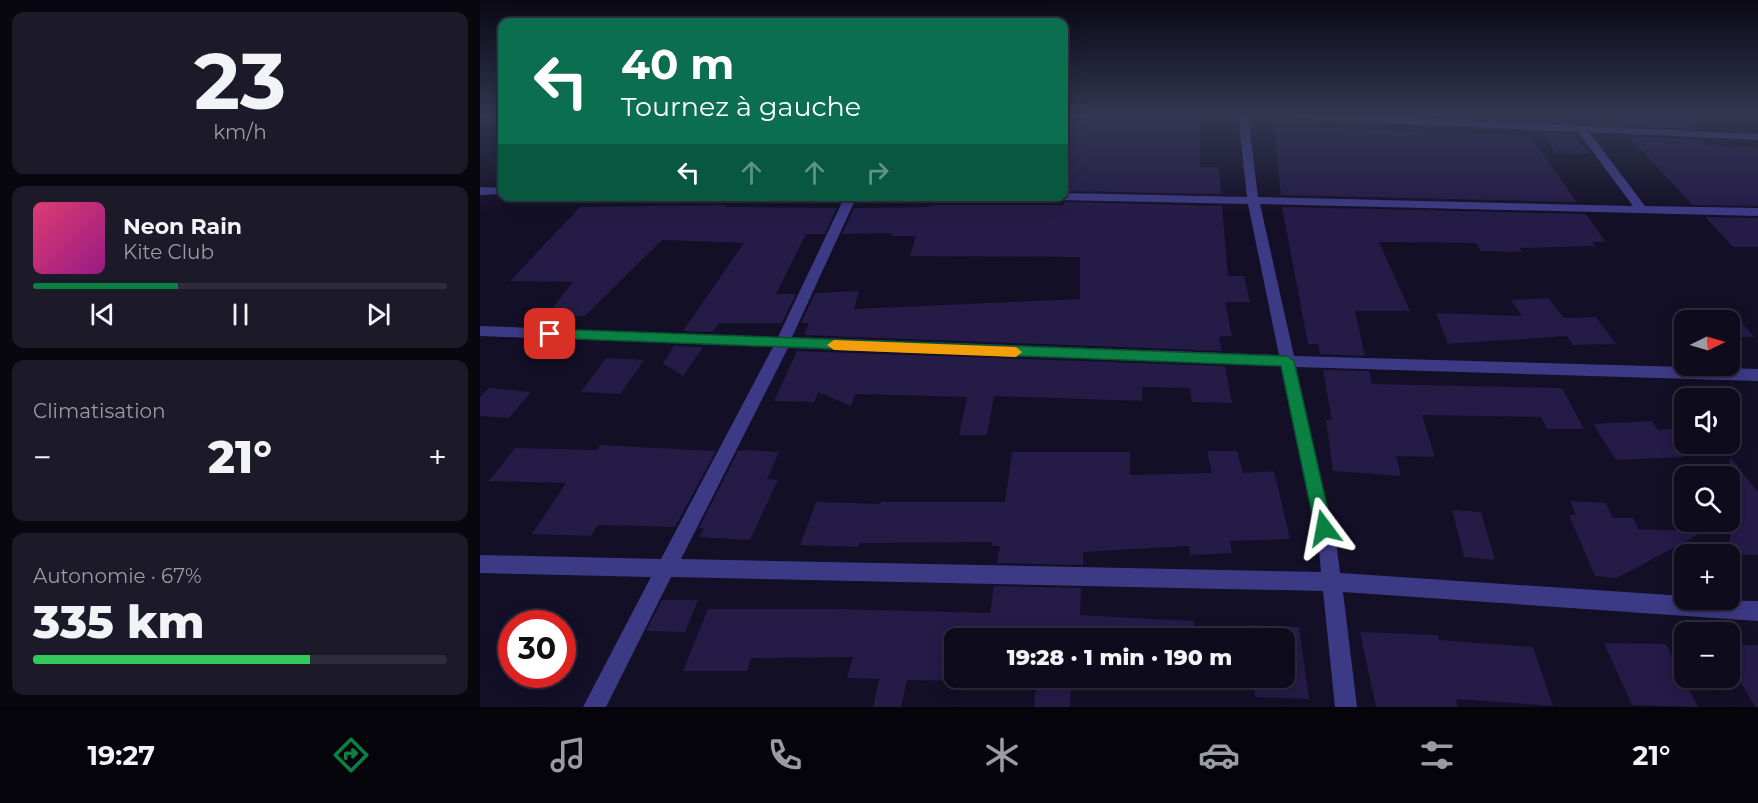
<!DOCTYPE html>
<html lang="fr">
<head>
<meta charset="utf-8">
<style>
	:root { --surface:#0e0b1c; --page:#1c1929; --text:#f1f3f6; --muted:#9b9ba3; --line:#2e2b3b; --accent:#0b8043 }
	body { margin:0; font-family:Montserrat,sans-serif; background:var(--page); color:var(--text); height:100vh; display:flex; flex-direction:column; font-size:22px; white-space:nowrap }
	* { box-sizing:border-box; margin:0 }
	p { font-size:20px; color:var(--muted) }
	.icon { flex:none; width:33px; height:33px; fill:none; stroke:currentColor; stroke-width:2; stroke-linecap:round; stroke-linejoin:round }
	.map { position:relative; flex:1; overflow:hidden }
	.sheet { display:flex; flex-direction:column; gap:12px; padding:12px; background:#08060f; width:480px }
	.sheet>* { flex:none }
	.banner { position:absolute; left:18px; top:18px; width:570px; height:183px; border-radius:12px; box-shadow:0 3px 15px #0003,0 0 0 2px var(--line); background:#0b6e4f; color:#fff; overflow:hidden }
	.needle { width:39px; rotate:85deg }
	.controls { position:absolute; left:1194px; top:310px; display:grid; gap:12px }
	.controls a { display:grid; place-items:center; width:66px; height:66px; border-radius:12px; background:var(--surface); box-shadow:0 3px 15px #0003,0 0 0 2px var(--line); font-size:30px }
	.speed { position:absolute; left:18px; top:610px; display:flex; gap:12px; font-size:30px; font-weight:700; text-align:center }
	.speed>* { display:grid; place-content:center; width:78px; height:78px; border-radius:50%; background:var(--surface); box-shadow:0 3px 15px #0003,0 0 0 2px var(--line); line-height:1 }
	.speed .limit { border:9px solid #d22; background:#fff; color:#111 }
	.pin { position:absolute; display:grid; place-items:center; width:51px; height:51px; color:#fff; margin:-26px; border-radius:12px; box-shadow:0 3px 9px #0006 }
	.me { position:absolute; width:66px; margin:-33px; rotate:347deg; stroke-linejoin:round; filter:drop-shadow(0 0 4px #0008) }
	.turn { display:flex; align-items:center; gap:21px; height:126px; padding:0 24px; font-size:27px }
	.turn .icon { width:78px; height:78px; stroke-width:2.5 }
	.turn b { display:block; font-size:42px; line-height:51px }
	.lanes { display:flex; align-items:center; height:57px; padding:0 24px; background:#0003; justify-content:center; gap:30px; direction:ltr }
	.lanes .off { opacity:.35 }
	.big { font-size:45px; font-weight:800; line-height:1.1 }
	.sheet .tile { flex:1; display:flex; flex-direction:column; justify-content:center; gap:9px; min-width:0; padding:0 21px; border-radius:12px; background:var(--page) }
	.sheet .dial { align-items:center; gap:0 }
	.dial b { font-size:78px; line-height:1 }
	.song { display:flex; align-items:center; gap:18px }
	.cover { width:72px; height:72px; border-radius:9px; background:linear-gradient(135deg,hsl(340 70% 55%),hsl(310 70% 35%)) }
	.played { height:6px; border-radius:3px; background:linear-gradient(90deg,var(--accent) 35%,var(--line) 35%) }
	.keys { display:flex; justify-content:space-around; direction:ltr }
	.heat { display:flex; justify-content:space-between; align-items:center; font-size:33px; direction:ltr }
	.charge { height:9px; border-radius:4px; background:linear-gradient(90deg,#34c759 67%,var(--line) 0) }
	.trip { position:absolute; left:464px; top:628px; width:351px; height:60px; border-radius:12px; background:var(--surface); box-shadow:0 3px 15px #0003,0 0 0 2px var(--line); font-weight:800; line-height:60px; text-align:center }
	.tab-bar { display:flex; height:96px; justify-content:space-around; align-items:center; background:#06040b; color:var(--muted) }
	.tab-bar .icon { width:42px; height:42px }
	.tab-bar .active { color:var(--accent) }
	.tab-bar b { font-size:27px; color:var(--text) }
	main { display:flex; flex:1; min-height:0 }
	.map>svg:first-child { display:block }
	.building { fill:#241b47 }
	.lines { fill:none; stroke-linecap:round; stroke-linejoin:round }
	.minor { fill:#3d3a85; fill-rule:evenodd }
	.route { fill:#0b8043; stroke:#07532c; stroke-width:1.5 }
	.slow { fill:#f59e0b }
</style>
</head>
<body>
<main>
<section class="sheet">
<div class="tile dial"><b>23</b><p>km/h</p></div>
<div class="tile">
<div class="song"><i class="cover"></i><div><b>Neon Rain</b><p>Kite Club</p></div></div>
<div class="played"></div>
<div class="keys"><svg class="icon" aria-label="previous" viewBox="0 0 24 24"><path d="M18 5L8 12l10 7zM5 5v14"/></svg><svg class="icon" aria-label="pause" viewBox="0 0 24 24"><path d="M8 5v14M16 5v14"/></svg><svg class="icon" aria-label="next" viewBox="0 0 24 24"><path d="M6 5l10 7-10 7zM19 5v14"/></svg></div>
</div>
<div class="tile"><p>Climatisation</p>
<div class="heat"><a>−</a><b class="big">21°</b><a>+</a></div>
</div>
<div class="tile"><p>Autonomie · 67%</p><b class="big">335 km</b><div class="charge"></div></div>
</section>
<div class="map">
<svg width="1278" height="707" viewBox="0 0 1278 707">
	<rect width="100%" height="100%" fill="#130f26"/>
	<!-- building -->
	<g class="building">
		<path d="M 1049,115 L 1078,115 L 1084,123 L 1053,121 Z"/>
		<path d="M 1128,115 L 1208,115 L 1216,129 L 1137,125 Z"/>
		<path d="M 585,119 L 720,124 L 720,167 L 739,167 L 741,194 L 584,191 Z"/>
		<path d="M 794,126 L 1050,136 L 1097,202 L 801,195 Z"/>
		<path d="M 1061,133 L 1093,134 L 1110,154 L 1075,153 Z"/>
		<path d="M 1148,136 L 1223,140 L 1226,145 L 1278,148 L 1278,206 L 1213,205 Z"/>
		<path d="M 584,202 L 742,206 L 748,276 L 764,276 L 770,302 L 745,302 L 752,336 L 739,337 L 742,351 L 324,335 L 329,323 L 321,323 L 335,293 L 379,291 L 374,309 L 600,299 L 600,257 L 430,256 L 436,236 L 411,236 L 412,233 L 362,234 L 374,208 L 449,207 L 450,205 L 584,205 Z"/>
		<path d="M 246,205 L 244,207 L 357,208 L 345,234 L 326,234 L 296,294 L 316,294 L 302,323 L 239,323 L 232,332 L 203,331 L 264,243 L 182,240 L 105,316 L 66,316 L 93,282 L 30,281 L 100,207 Z"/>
		<path d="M 802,207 L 1106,214 L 1126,242 L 1112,242 L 1115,246 L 1040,248 L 1042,252 L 1000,251 L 996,243 L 899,242 L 930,311 L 875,311 L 885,356 L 840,354 L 838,344 L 828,344 Z"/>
		<path d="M 1225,217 L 1278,218 L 1278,247 L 1253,247 Z"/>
		<path d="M 1069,298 L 1084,318 L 1116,317 L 1136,344 L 1093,345 L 1087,336 L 968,344 L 956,313 L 1042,316 L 1031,300 Z"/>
		<path d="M 1249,308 L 1274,337 L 1250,337 L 1250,321 L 1210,321 L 1200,309 Z"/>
		<path d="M 194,346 L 223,347 L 203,376 L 183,363 Z"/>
		<path d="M 317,351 L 745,366 L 752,403 L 712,402 L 710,388 L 662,387 L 662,401 L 514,396 L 507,435 L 479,435 L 487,397 L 375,394 L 371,406 L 338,392 L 334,402 L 294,401 Z"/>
		<path d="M 126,358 L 164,360 L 140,394 L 101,392 Z"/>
		<path d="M 843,370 L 889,371 L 892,384 L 1082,388 L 1104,429 L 1067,429 L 1061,417 L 942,415 L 955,457 L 916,456 L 921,476 L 853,471 L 846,420 L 852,420 Z"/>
		<path d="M 9,388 L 51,392 L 29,418 L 0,416 L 0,397 Z"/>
		<path d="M 1172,421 L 1178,430 L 1204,428 L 1204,457 L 1136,460 L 1113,424 Z"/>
		<path d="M 120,445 L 236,451 L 195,527 L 118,525 L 111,536 L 52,534 L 86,483 L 9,481 L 35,448 L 117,450 Z"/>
		<path d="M 267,450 L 299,452 L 287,479 L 298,480 L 270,540 L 219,537 L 224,528 L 219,528 L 258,451 Z"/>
		<path d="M 727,451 L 757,451 L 763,473 L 794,471 L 810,539 L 750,541 L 752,553 L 710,555 L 709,546 L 603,552 L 603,565 L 517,563 L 520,546 L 511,546 L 512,542 L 379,543 L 378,547 L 320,545 L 336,502 L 400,504 L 401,502 L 525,502 L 532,452 L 650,452 L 650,475 L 732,473 Z"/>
		<path d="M 1250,457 L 1278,492 L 1278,555 L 1250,555 Z"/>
		<path d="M 1090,501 L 1126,503 L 1133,518 L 1153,518 L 1158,529 L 1223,532 L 1137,578 L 1115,576 L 1089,515 L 1096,515 Z"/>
		<path d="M 972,510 L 1001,512 L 1015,560 L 984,557 Z"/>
		<path d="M 514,586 L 601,588 L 600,615 L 714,621 L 714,639 L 474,639 L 474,678 L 482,678 L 482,681 L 427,680 L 421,707 L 393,707 L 399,679 L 367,678 L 373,657 L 271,658 L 267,671 L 203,671 L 228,609 L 359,609 L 510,613 Z"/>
		<path d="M 182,600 L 218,600 L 205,632 L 166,631 Z"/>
		<path d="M 768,625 L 819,627 L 829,699 L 775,697 L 773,678 L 804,678 L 804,639 L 770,639 Z"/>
		<path d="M 880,632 L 958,635 L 959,640 L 1053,647 L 1073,706 L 976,699 L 978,707 L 896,707 Z"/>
		<path d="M 1124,643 L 1186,644 L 1218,707 L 1152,705 Z"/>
		<path d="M 1250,645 L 1278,645 L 1278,707 L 1275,707 L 1250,663 Z"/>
		<path d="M 556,678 L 714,678 L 714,684 L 591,681 L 590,707 L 554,707 Z"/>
	</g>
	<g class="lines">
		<!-- minor -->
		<g class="minor">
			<path d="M 758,115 L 768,115 L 778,197 L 1153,206 L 1098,132 L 795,118 L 790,115 L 868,115 L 1278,134 L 1278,140 L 1109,132 L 1165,206 L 1278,208 L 1278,216 L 780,204 L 814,356 L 1278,369 L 1278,381 L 816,367 L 857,549 L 860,573 L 1204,596 L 1204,600 L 1278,601 L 1278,621 L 863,592 L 877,707 L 855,707 L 843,591 L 191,577 L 126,707 L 103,707 L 171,577 L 0,573 L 0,555 L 181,559 L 293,347 L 0,336 L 0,326 L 298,337 L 365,196 L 377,196 L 312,337 L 799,355 L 768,204 L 577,200 L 571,196 L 584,196 L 584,193 L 767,197 ZM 308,348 L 801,366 L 839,549 L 841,572 L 201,559 Z"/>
			<path d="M 0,187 L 22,188 L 22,194 L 0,195 Z"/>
		</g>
	</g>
	<!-- sky -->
	<linearGradient id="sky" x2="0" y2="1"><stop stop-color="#0a0815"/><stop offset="0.54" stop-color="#333752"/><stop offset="1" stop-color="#333752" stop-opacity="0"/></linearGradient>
	<rect width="1278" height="214" fill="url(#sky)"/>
	<!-- route -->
	<path class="route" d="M 70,329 L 807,356 L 814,361 L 852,528 L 850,534 L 844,536 L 838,534 L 835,528 L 801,366 L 70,338 L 63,334 Z"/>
	<!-- slow -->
	<path class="slow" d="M 354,340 L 536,347 L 542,352 L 536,357 L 354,350 L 347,345 Z"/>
</svg>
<div class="controls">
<a><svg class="needle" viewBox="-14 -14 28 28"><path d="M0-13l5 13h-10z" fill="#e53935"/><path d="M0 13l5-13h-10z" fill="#9b9ba3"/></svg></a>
<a><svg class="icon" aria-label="sound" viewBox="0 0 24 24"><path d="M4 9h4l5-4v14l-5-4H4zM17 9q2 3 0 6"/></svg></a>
<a><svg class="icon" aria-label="search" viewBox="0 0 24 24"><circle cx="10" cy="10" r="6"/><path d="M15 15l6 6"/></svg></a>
<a>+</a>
<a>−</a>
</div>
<div class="speed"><div class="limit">30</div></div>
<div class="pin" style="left:70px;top:334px;background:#d93025"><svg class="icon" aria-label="arrive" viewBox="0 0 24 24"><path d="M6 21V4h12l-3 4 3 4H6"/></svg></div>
<svg class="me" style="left:844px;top:528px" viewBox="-20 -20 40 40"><path d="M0-17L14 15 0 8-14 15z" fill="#0b8043" stroke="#fff" stroke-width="4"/></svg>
<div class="trip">19:28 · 1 min · 190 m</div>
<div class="banner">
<div class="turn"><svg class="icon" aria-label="left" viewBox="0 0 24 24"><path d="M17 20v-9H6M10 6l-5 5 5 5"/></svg><div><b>40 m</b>Tournez à gauche</div></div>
<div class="lanes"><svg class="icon" aria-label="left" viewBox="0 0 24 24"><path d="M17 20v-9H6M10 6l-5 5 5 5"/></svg><svg class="icon off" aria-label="ahead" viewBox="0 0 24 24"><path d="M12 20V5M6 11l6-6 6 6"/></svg><svg class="icon off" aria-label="ahead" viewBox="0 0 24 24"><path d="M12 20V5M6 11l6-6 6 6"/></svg><svg class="icon off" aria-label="right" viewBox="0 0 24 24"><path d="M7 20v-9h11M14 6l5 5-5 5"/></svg></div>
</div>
</div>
</main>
<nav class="tab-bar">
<b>19:27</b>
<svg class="icon active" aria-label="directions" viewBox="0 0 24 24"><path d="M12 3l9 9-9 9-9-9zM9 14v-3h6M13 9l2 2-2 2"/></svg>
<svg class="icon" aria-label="music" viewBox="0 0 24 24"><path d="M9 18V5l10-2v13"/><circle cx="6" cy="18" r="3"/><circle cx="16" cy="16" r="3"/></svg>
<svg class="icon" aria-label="phone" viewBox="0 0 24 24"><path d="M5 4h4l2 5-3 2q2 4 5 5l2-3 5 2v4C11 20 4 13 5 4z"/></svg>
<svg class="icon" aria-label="climate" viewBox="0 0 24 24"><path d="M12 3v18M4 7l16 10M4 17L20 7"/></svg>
<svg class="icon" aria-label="car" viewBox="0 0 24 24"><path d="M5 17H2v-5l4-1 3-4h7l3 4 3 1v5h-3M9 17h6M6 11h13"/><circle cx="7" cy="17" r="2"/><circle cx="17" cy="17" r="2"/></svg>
<svg class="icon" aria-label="filters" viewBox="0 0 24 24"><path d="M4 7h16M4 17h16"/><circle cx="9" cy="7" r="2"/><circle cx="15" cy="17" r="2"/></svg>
<b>21°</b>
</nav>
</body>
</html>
